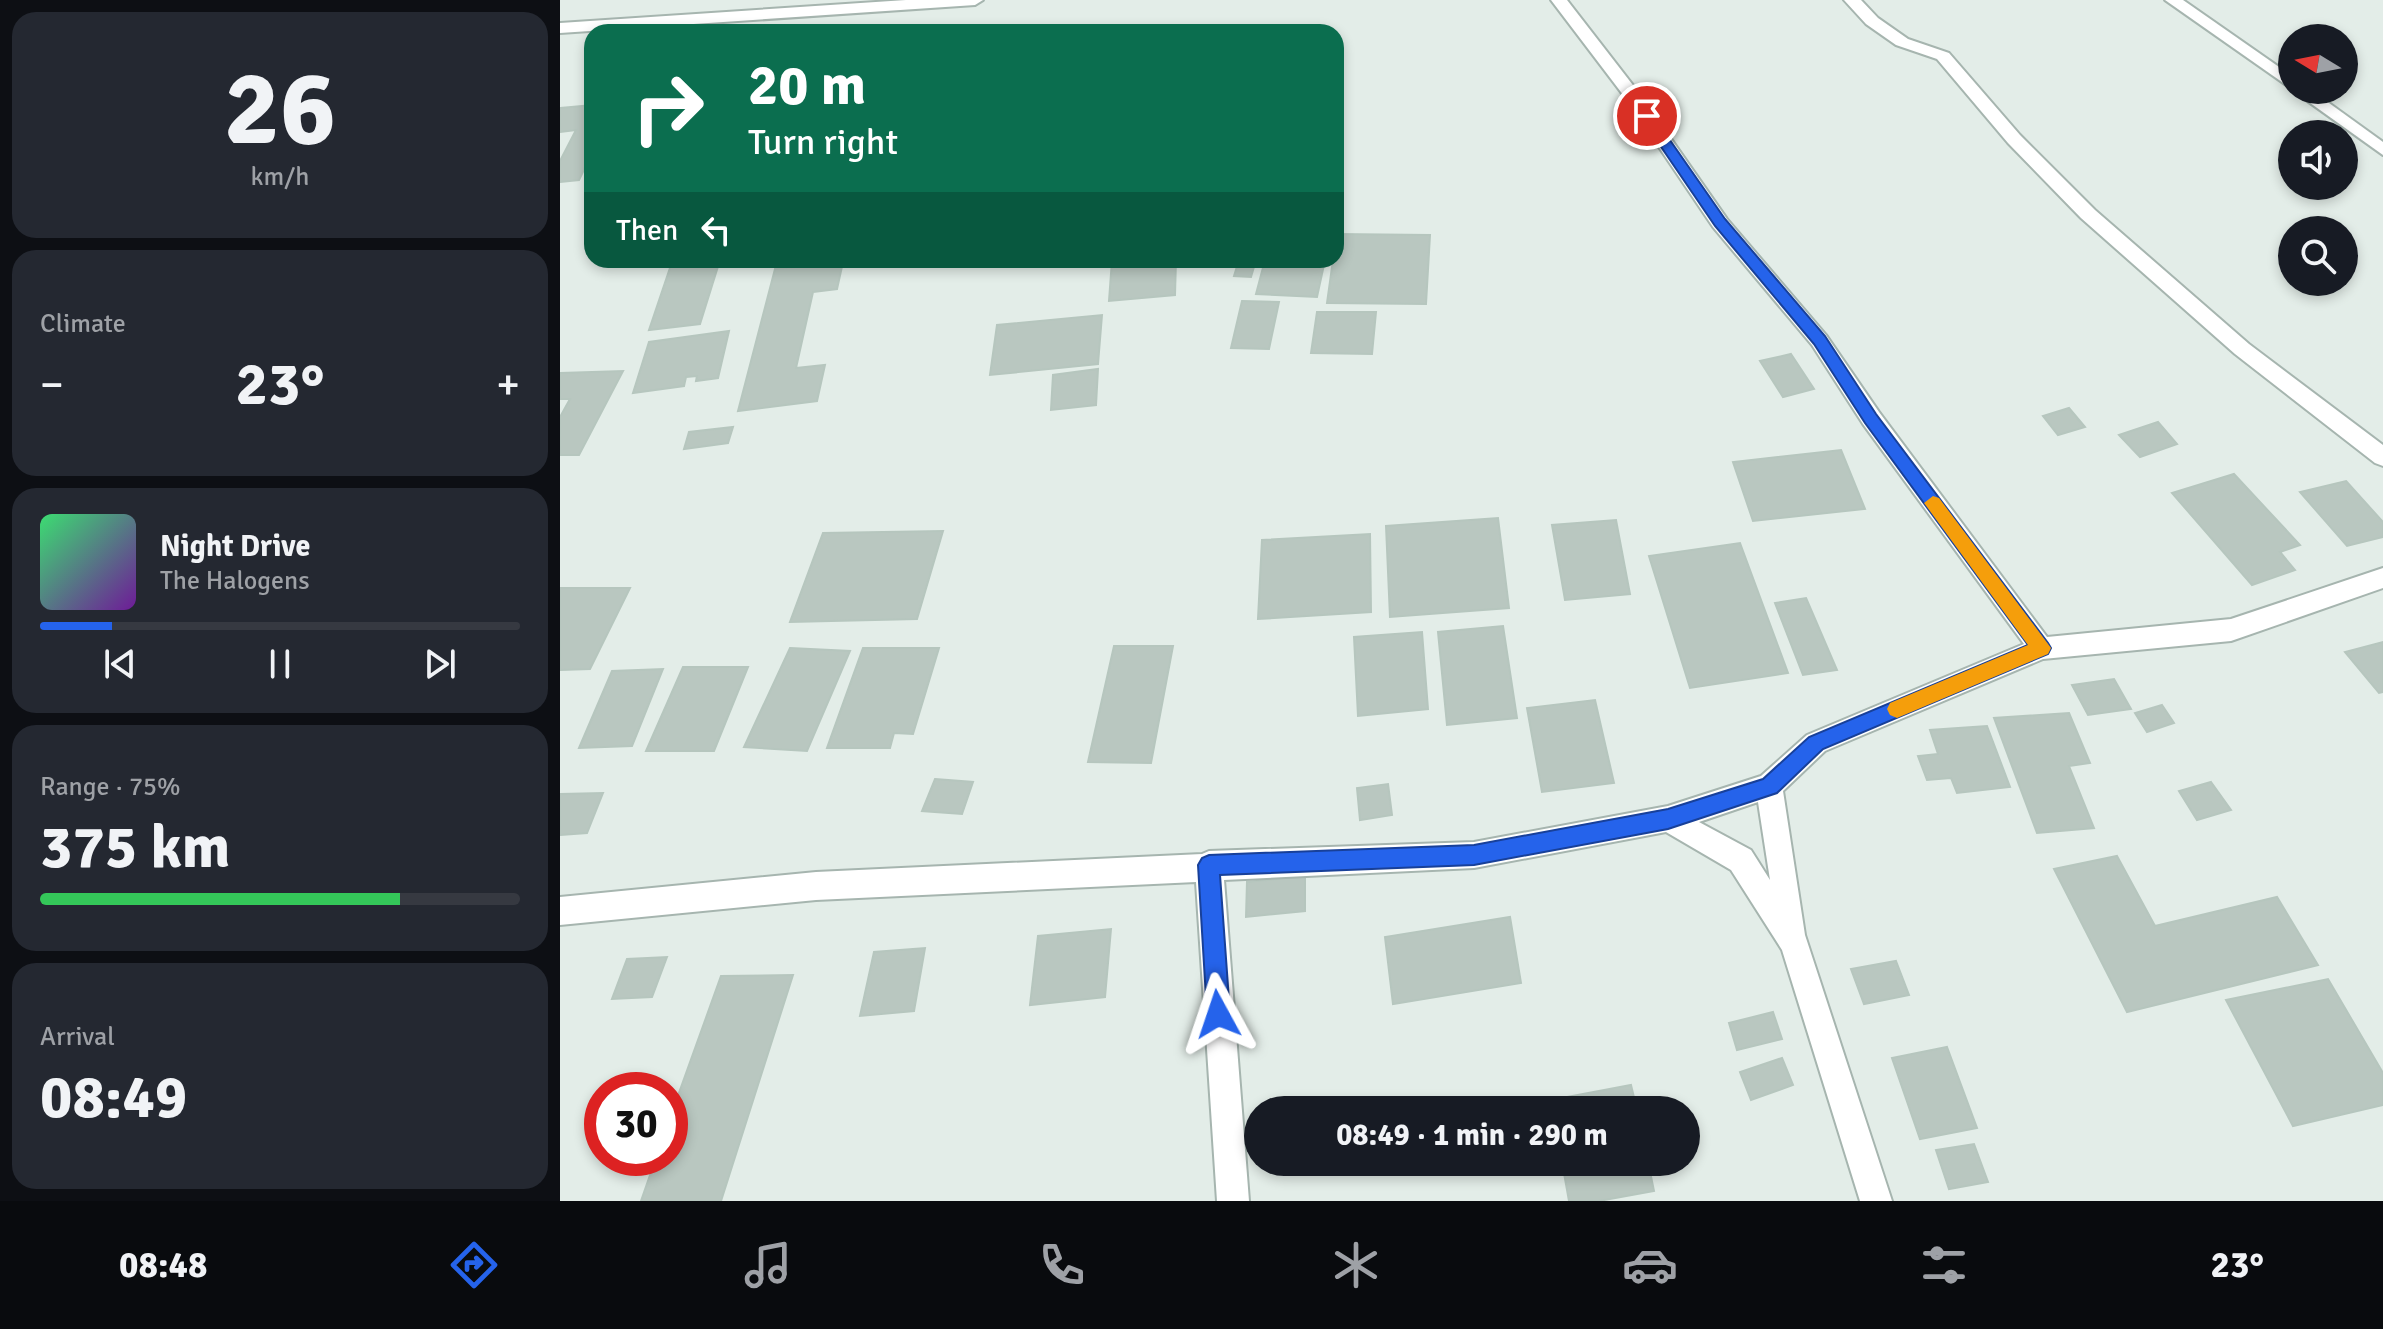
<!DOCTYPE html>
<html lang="en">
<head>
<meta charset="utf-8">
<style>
	:root { --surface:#171b24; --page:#242831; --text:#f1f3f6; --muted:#9ea1a6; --line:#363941; --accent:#2563eb }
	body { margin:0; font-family:Signika,sans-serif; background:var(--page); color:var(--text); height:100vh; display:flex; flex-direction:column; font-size:30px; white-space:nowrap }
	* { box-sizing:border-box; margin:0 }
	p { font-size:26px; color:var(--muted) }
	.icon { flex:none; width:44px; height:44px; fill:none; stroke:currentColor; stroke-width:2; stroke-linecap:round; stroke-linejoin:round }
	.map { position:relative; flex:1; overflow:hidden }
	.panel { display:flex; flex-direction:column; gap:12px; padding:12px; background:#0d0f14; width:560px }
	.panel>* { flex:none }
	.guide { position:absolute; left:24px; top:24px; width:760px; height:244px; border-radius:24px; box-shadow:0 4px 12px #0003; background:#0b6e4f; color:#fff; overflow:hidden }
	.needle { width:52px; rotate:280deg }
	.buttons { position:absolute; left:1718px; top:24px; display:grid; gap:16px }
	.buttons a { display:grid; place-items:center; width:80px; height:80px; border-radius:50%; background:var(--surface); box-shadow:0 4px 12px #0003; font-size:40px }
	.speed { position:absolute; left:24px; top:1072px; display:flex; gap:16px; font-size:40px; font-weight:700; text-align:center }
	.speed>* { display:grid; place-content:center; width:104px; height:104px; border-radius:50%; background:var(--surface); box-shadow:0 4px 12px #0003; line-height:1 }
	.speed .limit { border:12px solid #d22; background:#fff; color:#111 }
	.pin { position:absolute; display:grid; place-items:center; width:68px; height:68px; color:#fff; margin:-34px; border:4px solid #fff; border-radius:50%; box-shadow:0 2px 8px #0007 }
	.me { position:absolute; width:88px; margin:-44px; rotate:355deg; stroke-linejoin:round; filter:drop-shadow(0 0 6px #0008) }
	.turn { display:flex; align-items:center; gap:28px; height:168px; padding:0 32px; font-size:36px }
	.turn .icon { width:104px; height:104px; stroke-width:2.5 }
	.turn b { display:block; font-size:56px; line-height:68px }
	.then { display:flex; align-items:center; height:76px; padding:0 32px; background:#0003; gap:16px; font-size:30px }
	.big { font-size:60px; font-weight:800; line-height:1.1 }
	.panel .tile { flex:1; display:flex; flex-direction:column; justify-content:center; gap:12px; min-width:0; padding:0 28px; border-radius:24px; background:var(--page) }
	.panel .dial { align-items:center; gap:0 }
	.dial b { font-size:104px; line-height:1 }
	.song { display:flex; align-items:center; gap:24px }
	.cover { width:96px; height:96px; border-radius:12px; background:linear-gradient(135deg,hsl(140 70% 55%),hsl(280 70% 35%)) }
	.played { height:8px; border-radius:4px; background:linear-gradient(90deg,var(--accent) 15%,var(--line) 15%) }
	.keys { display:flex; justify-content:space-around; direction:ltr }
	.heat { display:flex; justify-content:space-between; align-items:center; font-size:44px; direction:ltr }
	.charge { height:12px; border-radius:6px; background:linear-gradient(90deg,#34c759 75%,var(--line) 0) }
	.trip { position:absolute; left:684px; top:1096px; width:456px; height:80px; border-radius:40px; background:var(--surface); box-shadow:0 4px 12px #0003; font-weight:800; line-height:80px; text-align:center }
	.menu { display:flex; height:128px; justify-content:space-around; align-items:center; background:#090b0e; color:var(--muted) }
	.menu .icon { width:56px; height:56px }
	.menu .on { color:var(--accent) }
	.menu b { font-size:36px; color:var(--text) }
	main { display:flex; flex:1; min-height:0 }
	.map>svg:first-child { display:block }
	.building { fill:#b9c7c0; stroke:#b6c6be; stroke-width:2 }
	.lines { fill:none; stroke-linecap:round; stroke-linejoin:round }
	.street-casing { stroke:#a6b5af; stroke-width:4 }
	.street { fill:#fff; fill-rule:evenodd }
	.route { fill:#2563eb; stroke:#184099; stroke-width:2 }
	.slow { fill:#f59e0b }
</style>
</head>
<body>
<main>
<section class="panel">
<div class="tile dial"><b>26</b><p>km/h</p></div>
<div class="tile"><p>Climate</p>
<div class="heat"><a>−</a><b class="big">23°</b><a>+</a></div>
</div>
<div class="tile">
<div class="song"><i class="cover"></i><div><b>Night Drive</b><p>The Halogens</p></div></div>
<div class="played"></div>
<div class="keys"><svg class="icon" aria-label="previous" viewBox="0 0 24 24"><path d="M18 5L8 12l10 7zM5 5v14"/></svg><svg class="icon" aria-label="pause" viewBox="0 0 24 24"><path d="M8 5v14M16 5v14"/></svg><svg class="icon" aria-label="next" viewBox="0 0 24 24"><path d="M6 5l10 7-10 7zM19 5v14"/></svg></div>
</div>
<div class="tile"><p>Range · 75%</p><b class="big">375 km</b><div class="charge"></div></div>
<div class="tile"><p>Arrival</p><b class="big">08:49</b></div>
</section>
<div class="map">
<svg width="1823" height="1201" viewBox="0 0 1823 1201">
	<rect width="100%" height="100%" fill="#e3ede8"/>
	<!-- building -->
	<g class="building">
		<path d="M 32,105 L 32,153 L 19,180 L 0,182 L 0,161 L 16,130 L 0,132 L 0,108 Z"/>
		<path d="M 776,234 L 870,235 L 866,304 L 767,303 L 773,260 L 776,260 Z"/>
		<path d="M 160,260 L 140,324 L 89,330 L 111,265 Z"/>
		<path d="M 552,260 L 616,260 L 615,295 L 549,301 Z"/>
		<path d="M 679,260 L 696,260 L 691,277 L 674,276 Z"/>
		<path d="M 705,260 L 765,260 L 757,297 L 696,294 Z"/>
		<path d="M 283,262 L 277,289 L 253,292 L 236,368 L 265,365 L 257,401 L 178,411 L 215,269 Z"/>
		<path d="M 682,301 L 719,302 L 709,349 L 671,348 Z"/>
		<path d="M 757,312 L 816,312 L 812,354 L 751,353 Z"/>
		<path d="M 542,315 L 538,364 L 430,375 L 437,325 Z"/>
		<path d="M 169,331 L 158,378 L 136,381 L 137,376 L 126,377 L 124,386 L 73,393 L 89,342 Z"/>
		<path d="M 1231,354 L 1254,389 L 1223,397 L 1200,361 Z"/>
		<path d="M 538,369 L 536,405 L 491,410 L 493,375 Z"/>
		<path d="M 63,371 L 19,455 L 0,455 L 0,417 L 10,399 L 0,399 L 0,373 Z"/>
		<path d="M 1509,408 L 1525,427 L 1498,435 L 1483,416 Z"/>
		<path d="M 1598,422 L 1617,444 L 1580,457 L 1559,435 Z"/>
		<path d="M 173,427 L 168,443 L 124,449 L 129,432 Z"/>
		<path d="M 1281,450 L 1305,509 L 1193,521 L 1173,462 Z"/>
		<path d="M 1674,474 L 1740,545 L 1720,552 L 1735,570 L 1692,585 L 1612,493 Z"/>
		<path d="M 1786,481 L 1823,522 L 1823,537 L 1787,546 L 1740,492 Z"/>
		<path d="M 938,518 L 949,608 L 830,617 L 826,526 Z"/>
		<path d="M 1056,520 L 1070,594 L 1005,600 L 992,525 Z"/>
		<path d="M 383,531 L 357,619 L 230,622 L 263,533 Z"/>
		<path d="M 810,534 L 811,612 L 698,619 L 702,540 Z"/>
		<path d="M 1180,543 L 1228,673 L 1130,688 L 1089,556 Z"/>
		<path d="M 0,588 L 70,588 L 30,669 L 0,670 Z"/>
		<path d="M 1246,598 L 1277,670 L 1243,675 L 1215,603 Z"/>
		<path d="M 943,626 L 957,718 L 887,725 L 878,632 Z"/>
		<path d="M 862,632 L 868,709 L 798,716 L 794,637 Z"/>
		<path d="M 1823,642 L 1823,692 L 1819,693 L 1785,652 Z"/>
		<path d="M 554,646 L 613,646 L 591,763 L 528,762 Z"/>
		<path d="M 230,648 L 290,651 L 247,751 L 184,747 Z"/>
		<path d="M 303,648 L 379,648 L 353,734 L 334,733 L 330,748 L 267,748 Z"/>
		<path d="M 123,667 L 188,667 L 154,751 L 86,751 Z"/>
		<path d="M 103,669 L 72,746 L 19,748 L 52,671 Z"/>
		<path d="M 1554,679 L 1571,709 L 1528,715 L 1512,685 Z"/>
		<path d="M 1035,700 L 1054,783 L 982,792 L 967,708 Z"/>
		<path d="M 1602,705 L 1614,723 L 1587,732 L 1575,713 Z"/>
		<path d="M 1509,713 L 1530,763 L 1509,766 L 1534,828 L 1477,833 L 1434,718 Z"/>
		<path d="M 1427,726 L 1450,787 L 1397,793 L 1391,778 L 1367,780 L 1358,756 L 1378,754 L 1370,730 Z"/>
		<path d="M 375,779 L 413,782 L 402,814 L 362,811 Z"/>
		<path d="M 1651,782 L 1671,810 L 1637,820 L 1619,791 Z"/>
		<path d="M 828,784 L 832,815 L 800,820 L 797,788 Z"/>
		<path d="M 43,793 L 27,833 L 0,835 L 0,794 Z"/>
		<path d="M 1557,856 L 1595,926 L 1717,897 L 1758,965 L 1567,1012 L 1494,869 Z"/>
		<path d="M 745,876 L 745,911 L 686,917 L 687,882 Z"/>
		<path d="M 950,917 L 961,983 L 833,1004 L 825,937 Z"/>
		<path d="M 551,929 L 545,997 L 470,1005 L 478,936 Z"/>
		<path d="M 365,948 L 354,1011 L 300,1016 L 314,952 Z"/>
		<path d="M 107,957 L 92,997 L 52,999 L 67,959 Z"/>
		<path d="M 1336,961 L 1349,995 L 1304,1004 L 1291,969 Z"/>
		<path d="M 233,975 L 161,1201 L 81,1201 L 96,1158 L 110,1158 L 110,1118 L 161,976 Z"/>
		<path d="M 1768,979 L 1823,1073 L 1823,1105 L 1733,1126 L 1666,1000 Z"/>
		<path d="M 1213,1012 L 1222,1039 L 1177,1050 L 1169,1023 Z"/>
		<path d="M 1387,1047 L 1417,1128 L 1360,1139 L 1332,1058 Z"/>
		<path d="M 1222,1058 L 1233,1085 L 1191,1100 L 1180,1072 Z"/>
		<path d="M 1071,1085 L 1077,1110 L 993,1110 L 991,1100 Z"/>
		<path d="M 1414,1144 L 1428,1182 L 1389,1189 L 1376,1150 Z"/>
		<path d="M 1002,1162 L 1088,1162 L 1094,1191 L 1039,1201 L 1009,1201 Z"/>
	</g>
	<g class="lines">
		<!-- street casing -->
		<g class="street-casing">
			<g id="street">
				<path d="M 346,0 L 423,0 L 415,5 L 0,33 L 0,23 Z"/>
				<path d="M 991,0 L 1007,0 L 1079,93 L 1167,219 L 1266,335 L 1319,412 L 1487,637 L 1671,619 L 1823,568 L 1823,588 L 1671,641 L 1483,659 L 1265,751 L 1223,791 L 1245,935 L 1332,1201 L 1300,1201 L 1222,950 L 1171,870 L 1106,832 L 914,868 L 664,880 L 689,1201 L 657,1201 L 636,882 L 256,900 L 0,925 L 0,897 L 256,872 L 642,854 L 649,851 L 914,842 L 1108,806 L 1201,776 L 1247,735 L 1464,644 L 1303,424 L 1252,345 L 1153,227 L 1067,100 ZM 1198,802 L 1210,880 L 1191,850 L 1139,822 Z"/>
				<path d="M 1284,0 L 1301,0 L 1318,18 L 1348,39 L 1389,53 L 1460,135 L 1535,210 L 1689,344 L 1823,445 L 1823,466 L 1815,463 L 1675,354 L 1521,218 L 1448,143 L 1377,59 L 1336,45 L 1306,24 Z"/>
				<path d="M 1605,0 L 1623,0 L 1732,76 L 1732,89 Z"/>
				<path d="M 1732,90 L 1751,90 L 1823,142 L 1823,155 Z"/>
			</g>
		</g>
		<!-- street -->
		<use href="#street" class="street"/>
	</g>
	<!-- route -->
	<path class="route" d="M 1082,113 L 1091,113 L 1165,219 L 1265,336 L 1316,414 L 1488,643 L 1491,648 L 1488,654 L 1263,749 L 1217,793 L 1108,829 L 914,865 L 660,875 L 670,1014 L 666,1022 L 658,1026 L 650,1022 L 647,1014 L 638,865 L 642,858 L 649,855 L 914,845 L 1108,809 L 1203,779 L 1249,737 L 1468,645 L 1305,423 L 1254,344 L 1155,226 L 1080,116 Z"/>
	<!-- slow -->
	<path class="slow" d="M 1373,496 L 1379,498 L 1491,648 L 1488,654 L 1337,718 L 1330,715 L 1327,709 L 1330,703 L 1468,645 L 1367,507 L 1364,503 Z"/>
</svg>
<div class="buttons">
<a><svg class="needle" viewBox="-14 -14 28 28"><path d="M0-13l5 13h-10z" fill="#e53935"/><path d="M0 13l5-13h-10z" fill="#9ea1a6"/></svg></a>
<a><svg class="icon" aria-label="sound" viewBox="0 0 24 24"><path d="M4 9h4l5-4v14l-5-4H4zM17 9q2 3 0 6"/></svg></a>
<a><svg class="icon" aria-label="search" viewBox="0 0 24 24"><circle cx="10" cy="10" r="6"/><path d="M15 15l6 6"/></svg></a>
</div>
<div class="speed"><div class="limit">30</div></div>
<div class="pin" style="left:1087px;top:116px;background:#d93025"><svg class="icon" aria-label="arrive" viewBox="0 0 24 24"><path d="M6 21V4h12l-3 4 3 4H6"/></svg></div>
<svg class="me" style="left:658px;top:1014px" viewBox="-20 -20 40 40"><path d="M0-17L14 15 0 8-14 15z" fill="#2563eb" stroke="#fff" stroke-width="4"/></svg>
<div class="trip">08:49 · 1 min · 290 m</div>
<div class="guide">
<div class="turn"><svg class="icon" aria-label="right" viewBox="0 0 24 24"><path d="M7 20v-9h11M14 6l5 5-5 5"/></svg><div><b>20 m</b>Turn right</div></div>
<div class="then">Then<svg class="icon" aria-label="left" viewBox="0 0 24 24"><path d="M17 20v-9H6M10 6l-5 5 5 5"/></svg></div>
</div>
</div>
</main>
<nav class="menu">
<b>08:48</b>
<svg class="icon on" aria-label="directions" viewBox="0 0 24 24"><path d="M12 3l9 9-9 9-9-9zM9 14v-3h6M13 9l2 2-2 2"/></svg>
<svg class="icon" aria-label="music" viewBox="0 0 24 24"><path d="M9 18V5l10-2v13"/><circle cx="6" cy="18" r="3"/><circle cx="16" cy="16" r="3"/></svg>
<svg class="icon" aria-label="phone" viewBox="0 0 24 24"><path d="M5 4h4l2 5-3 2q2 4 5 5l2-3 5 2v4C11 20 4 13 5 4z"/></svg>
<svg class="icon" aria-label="climate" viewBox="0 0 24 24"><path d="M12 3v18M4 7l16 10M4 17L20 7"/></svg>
<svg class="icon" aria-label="car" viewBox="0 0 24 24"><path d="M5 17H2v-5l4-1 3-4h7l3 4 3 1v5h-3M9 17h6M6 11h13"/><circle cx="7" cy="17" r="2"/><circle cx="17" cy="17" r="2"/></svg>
<svg class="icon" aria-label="filters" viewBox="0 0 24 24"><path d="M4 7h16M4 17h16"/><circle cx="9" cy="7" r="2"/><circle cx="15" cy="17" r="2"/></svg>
<b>23°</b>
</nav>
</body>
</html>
